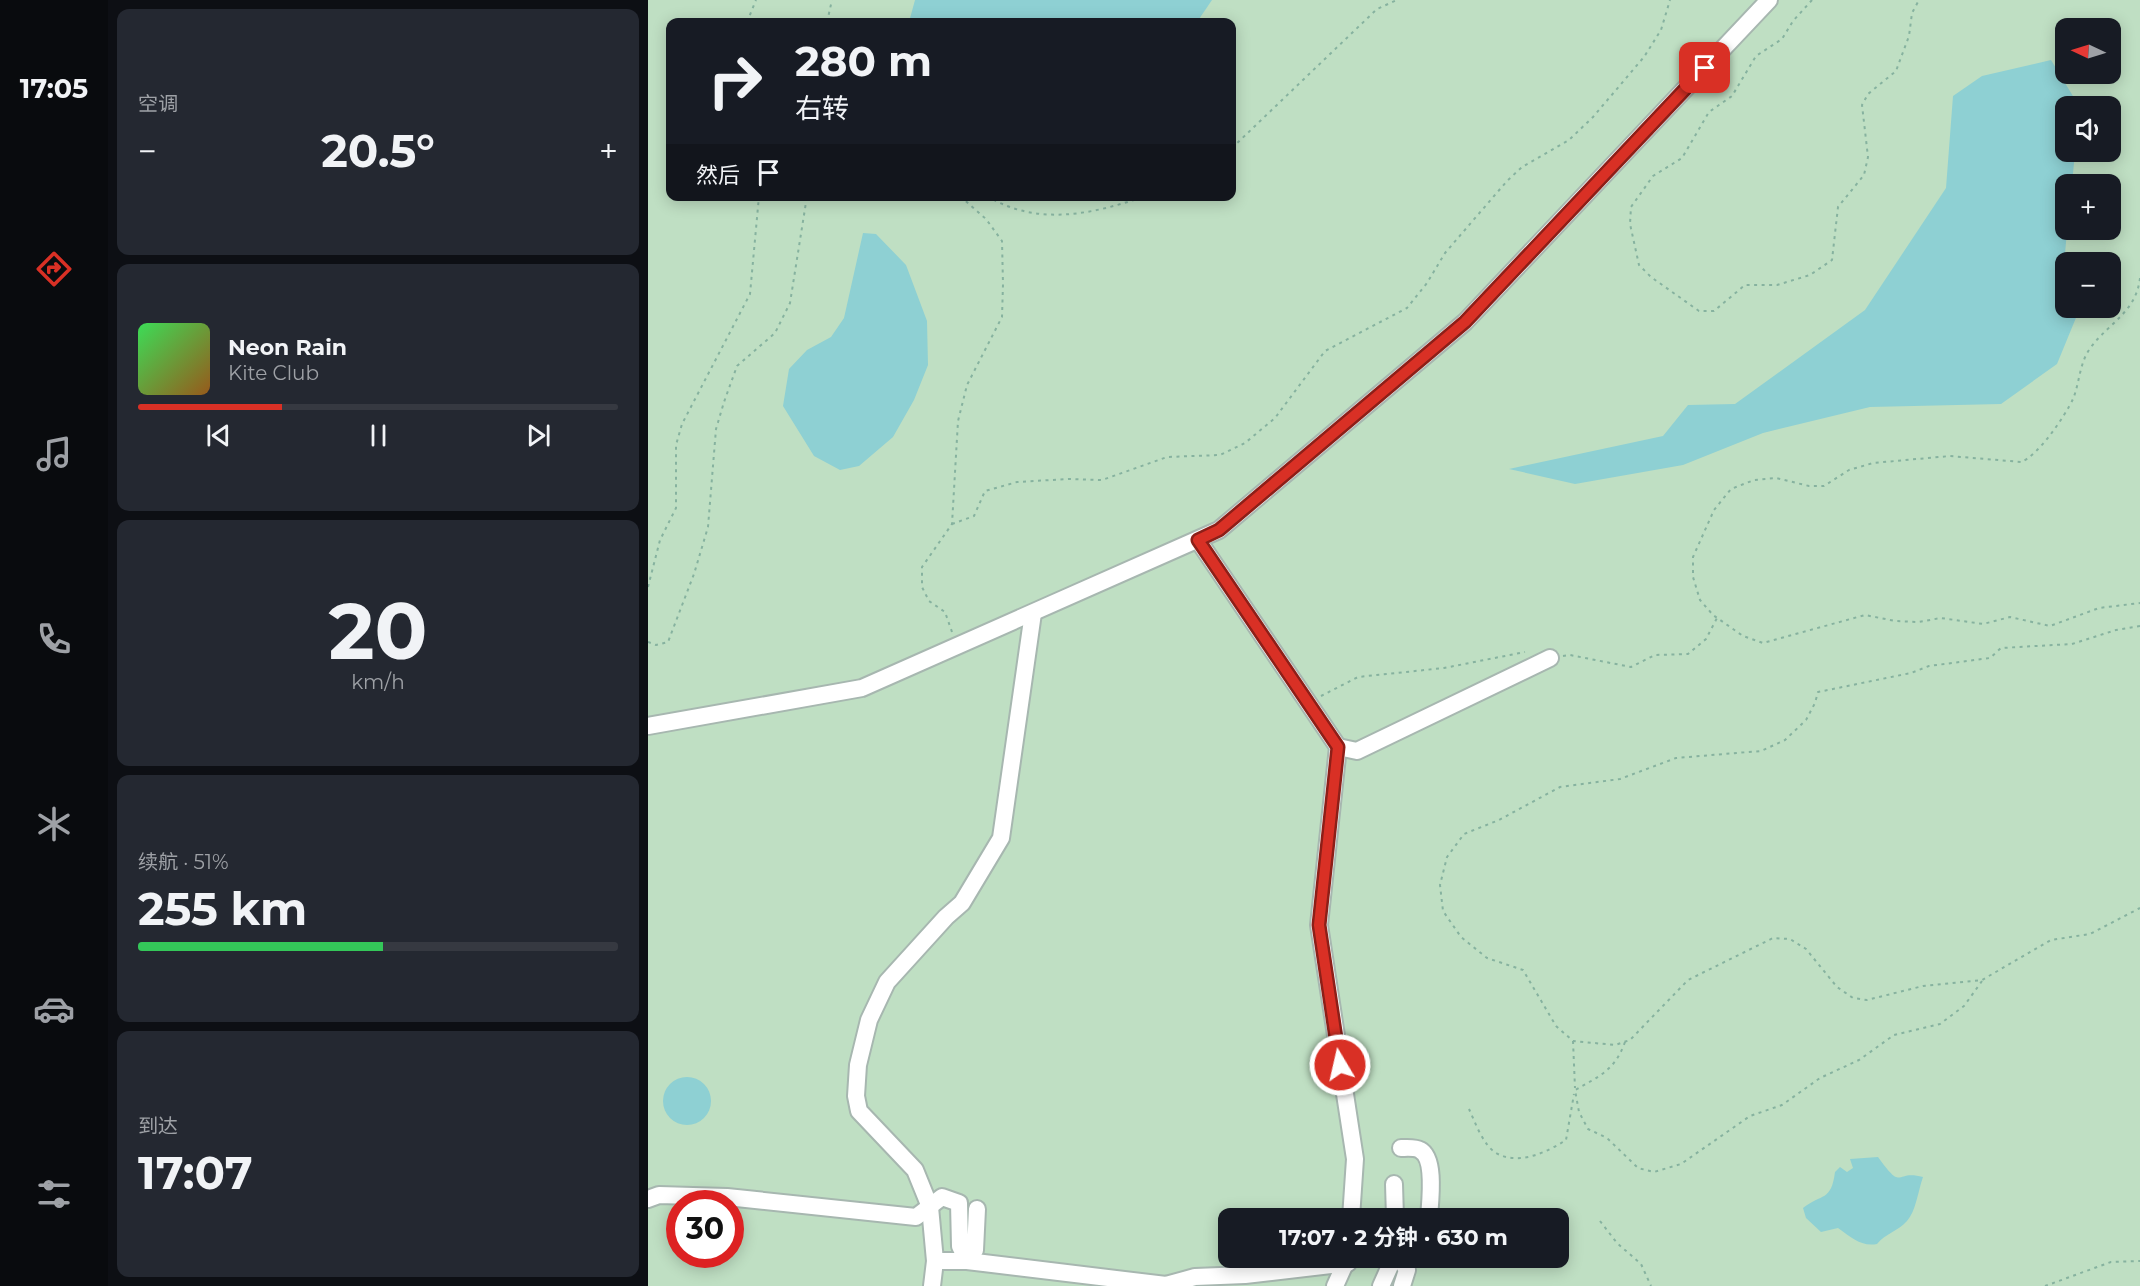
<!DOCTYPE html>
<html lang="zh">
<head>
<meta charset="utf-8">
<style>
	:root { --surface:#171b24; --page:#242831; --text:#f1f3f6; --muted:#9ea1a6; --line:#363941; --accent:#d93025 }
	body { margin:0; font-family:Montserrat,"Noto Sans SC",sans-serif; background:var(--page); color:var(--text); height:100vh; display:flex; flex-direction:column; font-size:22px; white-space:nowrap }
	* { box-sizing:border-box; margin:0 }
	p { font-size:20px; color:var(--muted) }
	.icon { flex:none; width:33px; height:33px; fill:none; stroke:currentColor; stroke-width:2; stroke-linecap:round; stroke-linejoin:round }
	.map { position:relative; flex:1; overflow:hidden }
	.drawer { display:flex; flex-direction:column; gap:9px; padding:9px; background:#0d0f14; width:540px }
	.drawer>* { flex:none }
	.banner { position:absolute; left:18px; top:18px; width:570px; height:183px; border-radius:12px; box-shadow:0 3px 15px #0003; background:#171b24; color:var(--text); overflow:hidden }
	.needle { width:39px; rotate:274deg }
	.fabs { position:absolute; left:1407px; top:18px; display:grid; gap:12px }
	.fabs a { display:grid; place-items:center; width:66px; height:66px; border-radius:12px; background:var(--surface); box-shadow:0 3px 15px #0003; font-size:30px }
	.speed { position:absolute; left:18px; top:1190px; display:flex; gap:12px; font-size:30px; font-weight:700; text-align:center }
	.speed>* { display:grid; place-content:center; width:78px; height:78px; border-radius:50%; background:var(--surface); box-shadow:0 3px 15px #0003; line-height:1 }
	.speed .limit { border:9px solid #d22; background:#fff; color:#111 }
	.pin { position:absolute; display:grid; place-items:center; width:51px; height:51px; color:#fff; margin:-26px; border-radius:12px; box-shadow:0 3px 9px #0006 }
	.me { position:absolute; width:66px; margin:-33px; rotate:351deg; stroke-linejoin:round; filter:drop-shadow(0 0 4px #0008) }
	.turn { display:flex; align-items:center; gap:21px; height:126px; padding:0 30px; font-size:27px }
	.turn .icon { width:78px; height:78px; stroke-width:2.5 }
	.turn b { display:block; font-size:42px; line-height:51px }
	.then { display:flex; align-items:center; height:57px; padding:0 30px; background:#0003; gap:12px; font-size:22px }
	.big { font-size:45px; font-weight:700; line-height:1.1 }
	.drawer .card { flex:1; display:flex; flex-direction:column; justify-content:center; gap:9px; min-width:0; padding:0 21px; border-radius:12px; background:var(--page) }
	.drawer .dial { align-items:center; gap:0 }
	.dial b { font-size:78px; line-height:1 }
	.song { display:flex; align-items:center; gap:18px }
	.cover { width:72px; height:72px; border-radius:9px; background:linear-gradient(135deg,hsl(130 70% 55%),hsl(30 70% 35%)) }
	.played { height:6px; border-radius:3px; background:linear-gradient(90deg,var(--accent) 30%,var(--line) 30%) }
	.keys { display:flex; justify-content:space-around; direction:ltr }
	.heat { display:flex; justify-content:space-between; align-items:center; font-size:33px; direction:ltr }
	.charge { height:9px; border-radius:4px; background:linear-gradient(90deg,#34c759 51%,var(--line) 0) }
	.trip { position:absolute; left:570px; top:1208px; width:351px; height:60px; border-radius:12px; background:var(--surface); box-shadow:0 3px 15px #0003; font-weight:700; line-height:60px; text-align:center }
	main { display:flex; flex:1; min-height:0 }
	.tabs { display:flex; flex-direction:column; width:108px; justify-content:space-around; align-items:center; background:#090b0e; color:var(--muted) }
	.tabs .icon { width:42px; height:42px }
	.tabs .current { color:var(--accent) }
	.tabs b { font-size:27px; color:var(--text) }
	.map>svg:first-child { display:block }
	.green { fill:#bfdfc3; fill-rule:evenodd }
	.water { fill:#8ed0d3 }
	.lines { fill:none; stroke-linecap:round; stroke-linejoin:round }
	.street-casing { stroke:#a7b7b0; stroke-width:20 }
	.path { stroke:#86b29f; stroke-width:2; stroke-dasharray:3 4.5; stroke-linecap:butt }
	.street { stroke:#fff; stroke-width:16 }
	.route-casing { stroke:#8d1f18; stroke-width:15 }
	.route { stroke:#d93025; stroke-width:10 }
</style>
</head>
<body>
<main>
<nav class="tabs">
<b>17:05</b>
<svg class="icon current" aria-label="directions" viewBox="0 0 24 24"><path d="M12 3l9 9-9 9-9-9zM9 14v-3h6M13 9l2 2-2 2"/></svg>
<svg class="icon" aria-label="music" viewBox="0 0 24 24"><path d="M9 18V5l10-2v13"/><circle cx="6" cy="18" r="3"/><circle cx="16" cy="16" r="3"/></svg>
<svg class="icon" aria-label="phone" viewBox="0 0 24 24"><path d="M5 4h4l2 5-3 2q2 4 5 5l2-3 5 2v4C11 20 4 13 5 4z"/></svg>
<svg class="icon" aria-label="climate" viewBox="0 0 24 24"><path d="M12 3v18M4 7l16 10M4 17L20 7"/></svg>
<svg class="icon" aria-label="car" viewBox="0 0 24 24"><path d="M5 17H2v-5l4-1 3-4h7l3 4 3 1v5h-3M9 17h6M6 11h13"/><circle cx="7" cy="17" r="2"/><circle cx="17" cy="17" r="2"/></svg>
<svg class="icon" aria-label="filters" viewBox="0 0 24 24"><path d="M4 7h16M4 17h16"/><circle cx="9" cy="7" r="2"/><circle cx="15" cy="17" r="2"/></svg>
</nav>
<section class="drawer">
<div class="card"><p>空调</p>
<div class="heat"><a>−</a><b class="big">20.5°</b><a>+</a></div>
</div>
<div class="card">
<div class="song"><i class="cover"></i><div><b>Neon Rain</b><p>Kite Club</p></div></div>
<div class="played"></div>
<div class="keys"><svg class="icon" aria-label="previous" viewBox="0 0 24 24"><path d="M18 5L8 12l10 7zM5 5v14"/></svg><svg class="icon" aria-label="pause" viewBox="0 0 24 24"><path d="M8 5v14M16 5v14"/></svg><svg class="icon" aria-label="next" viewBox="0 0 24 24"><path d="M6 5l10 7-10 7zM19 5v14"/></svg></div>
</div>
<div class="card dial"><b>20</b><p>km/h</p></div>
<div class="card"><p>续航 · 51%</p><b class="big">255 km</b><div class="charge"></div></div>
<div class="card"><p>到达</p><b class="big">17:07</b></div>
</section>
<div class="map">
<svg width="1492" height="1286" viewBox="0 0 1492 1286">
	<rect width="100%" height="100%" fill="#e5eee9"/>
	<!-- green -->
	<path class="green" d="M 0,0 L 1492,0 L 1492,1286 L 0,1286 ZM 22,22 L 584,22 L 584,196 L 22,196 ZM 1418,28 L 1462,28 L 1462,74 L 1418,74 ZM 1418,106 L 1462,106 L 1462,152 L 1418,152 ZM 1418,184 L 1462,184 L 1462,230 L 1418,230 ZM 1418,262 L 1462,262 L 1462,308 L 1418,308 ZM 32,1203 L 82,1203 L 82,1254 L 32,1254 ZM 580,1218 L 910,1218 L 910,1257 L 580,1257 Z"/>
	<!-- water -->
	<g class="water">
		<path d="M 267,0 L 564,0 L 549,22 L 261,22 Z"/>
		<path d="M 1403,60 L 1431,106 L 1418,106 L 1418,152 L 1427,152 L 1424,184 L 1418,184 L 1419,230 L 1417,254 L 1420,262 L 1418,262 L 1418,308 L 1432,308 L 1409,364 L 1353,404 L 1222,407 L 1115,433 L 1035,465 L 927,484 L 861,469 L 1015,436 L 1040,405 L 1087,404 L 1217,310 L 1298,188 L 1305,96 L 1334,76 Z"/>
		<path d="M 215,233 L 228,234 L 258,265 L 279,321 L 280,365 L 266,400 L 245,437 L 211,466 L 192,470 L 166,456 L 135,406 L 141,369 L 159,350 L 183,337 L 196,318 Z"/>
		<circle cx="39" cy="1101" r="24"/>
		<path d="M 1230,1157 C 1256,1193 1246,1169 1275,1177 C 1270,1191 1268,1211 1259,1221 C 1250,1231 1237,1234 1229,1244 C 1213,1247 1203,1237 1190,1228 L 1173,1232 L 1158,1218 L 1155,1208 C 1174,1193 1183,1202 1187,1172 L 1192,1167 L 1199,1172 L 1205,1168 L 1202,1159 Z"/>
	</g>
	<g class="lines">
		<!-- street casing -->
		<g class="street-casing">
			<g id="street">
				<path d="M 550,540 L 690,747 L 671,925 L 707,1159 L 703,1218"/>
				<path d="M 0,726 L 214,688 L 571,530 L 817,322 L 1121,0"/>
				<path d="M 690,747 L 709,751 L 902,658"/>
				<path d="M 753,1148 C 758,1148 767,1147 772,1150 C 788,1158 782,1202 781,1218"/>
				<path d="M 746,1184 L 747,1218"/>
				<path d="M 0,1199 L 11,1195 L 79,1197 L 268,1217 L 294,1197 L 311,1203 L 312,1246 L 319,1261 L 327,1250 L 329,1209"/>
				<path d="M 751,1257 L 759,1270 L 754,1286"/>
				<path d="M 287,1261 L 319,1261 L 518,1285 L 547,1277 L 597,1275 L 700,1263"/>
				<path d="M 284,1286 L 287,1261 L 282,1207 L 267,1170 L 211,1111 L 208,1096 L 210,1065 L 221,1020 L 239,982 L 298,917 L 314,903 L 353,838 L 385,613"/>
				<path d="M 687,1286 L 700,1257"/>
				<path d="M 733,1286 L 746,1257"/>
			</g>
		</g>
		<!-- path -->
		<g class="path">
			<path d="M 1164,0 L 1145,21 L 1134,39 L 1108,56 L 1084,96 L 1061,112 L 1034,158 L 1005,176 L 983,207 L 982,224 L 991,265 L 1003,277 L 1051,311 L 1066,311 L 1097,285 L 1129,285 L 1162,275 L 1184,260 L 1190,207 L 1216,175 L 1220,157 L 1214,105 L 1220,94 L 1248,71 L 1261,36 L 1264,13 L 1271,0"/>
			<path d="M 99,22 L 108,0"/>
			<path d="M 179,22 L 184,0"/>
			<path d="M 584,148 L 729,9 L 749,0"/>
			<path d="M 339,196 C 390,227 445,214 498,196"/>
			<path d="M 1492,278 C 1488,312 1462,322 1443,347 C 1431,363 1432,382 1425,399 C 1417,416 1390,456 1373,462 L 1302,456 L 1225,463 L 1201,470 L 1176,486 L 1161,486 L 1128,478 L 1106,480 L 1083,489 L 1066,510 L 1045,557 L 1045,577 L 1052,600 L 1065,615 L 1095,636 L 1115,643 L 1217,615 L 1247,621 L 1270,622 L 1293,618 L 1335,624 L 1362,617 L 1402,626 L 1451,608 L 1492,603"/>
			<path d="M 304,524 L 326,516 L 337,491 L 369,482 L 421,479 L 454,480 L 519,457 L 572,455 L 597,443 L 627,418 L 677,351 L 759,308 L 779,283 L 797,253 L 859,181 L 874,167 L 921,140 L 945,117 L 996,57 L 1013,30 L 1022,0"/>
			<path d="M 0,587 L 12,540 L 28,508 L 28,445 L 34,424 L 102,294 L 111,196"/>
			<path d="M 1492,626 L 1468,630 L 1424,644 L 1353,648 L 1342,658 L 1281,666 L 1263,673 L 1170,692 L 1167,703 L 1158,720 L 1137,740 L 1113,751 L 1028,758 L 972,779 L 912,787 L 851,820 L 816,834 L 799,857 L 792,885 L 795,911 L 813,937 L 839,958 L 875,970 L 908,1026 L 925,1041 L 967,1045 L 982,1040 L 1040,980 L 1125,938 L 1142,939 L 1158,949 L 1189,987 L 1205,998 L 1219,1000 L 1275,986 L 1334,980 L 1403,940 L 1442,934 L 1492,908"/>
			<path d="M 304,632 L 297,612 L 281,601 L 274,587 L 274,567 L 304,524 L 310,421 L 319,385 L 354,317 L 355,284 L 354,241 L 338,219 L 312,196"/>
			<path d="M 0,642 L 8,645 L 20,642 L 46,574 L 60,527 L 68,429 L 76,402 L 89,366 L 127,333 L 142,303 L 159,196"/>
			<path d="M 915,656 L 922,655 L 983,667 L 1007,655 L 1040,654 L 1058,639 L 1069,618"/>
			<path d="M 673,696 L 710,677 L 796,668 L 877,652"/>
			<path d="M 925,1041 L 927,1088"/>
			<path d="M 977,1042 C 967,1070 952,1076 927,1090 L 931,1112 L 940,1129 L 959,1138 L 990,1168 L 1006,1172 L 1033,1164 L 1102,1116 L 1134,1105 L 1172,1078 L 1211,1060 L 1246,1035 L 1292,1024 L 1316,1006 L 1334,981"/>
			<path d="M 821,1109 C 827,1122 835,1145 848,1153 C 871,1166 899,1152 918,1140 L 926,1094"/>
			<path d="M 952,1221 L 969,1243 L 993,1264 L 1003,1286"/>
			<path d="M 1397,1286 L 1463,1262 L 1492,1261"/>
		</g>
		<!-- street -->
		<use href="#street" class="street"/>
	</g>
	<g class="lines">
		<!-- route casing -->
		<g class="route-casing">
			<path id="route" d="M 692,1065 L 671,925 L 690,747 L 550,540 L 571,530 L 817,322 L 1057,68"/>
		</g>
		<!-- route -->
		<use href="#route" class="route"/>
	</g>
</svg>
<div class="fabs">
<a><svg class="needle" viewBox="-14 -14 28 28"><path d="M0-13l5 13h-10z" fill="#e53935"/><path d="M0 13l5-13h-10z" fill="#9ea1a6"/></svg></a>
<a><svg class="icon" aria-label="sound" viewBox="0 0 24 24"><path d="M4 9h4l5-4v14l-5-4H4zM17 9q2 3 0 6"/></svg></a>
<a>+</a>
<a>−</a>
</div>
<div class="speed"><div class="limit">30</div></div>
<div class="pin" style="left:1057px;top:68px;background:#d93025"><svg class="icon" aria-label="arrive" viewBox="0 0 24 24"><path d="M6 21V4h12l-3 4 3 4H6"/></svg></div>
<svg class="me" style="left:692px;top:1065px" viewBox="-20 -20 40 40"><circle r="17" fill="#d93025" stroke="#fff" stroke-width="3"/><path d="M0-11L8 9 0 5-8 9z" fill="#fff"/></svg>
<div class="trip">17:07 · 2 分钟 · 630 m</div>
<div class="banner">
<div class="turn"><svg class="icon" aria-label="right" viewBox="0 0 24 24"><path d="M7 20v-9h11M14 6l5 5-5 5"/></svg><div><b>280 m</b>右转</div></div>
<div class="then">然后<svg class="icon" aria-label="arrive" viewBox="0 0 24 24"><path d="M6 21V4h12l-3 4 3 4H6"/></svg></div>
</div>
</div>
</main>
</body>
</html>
